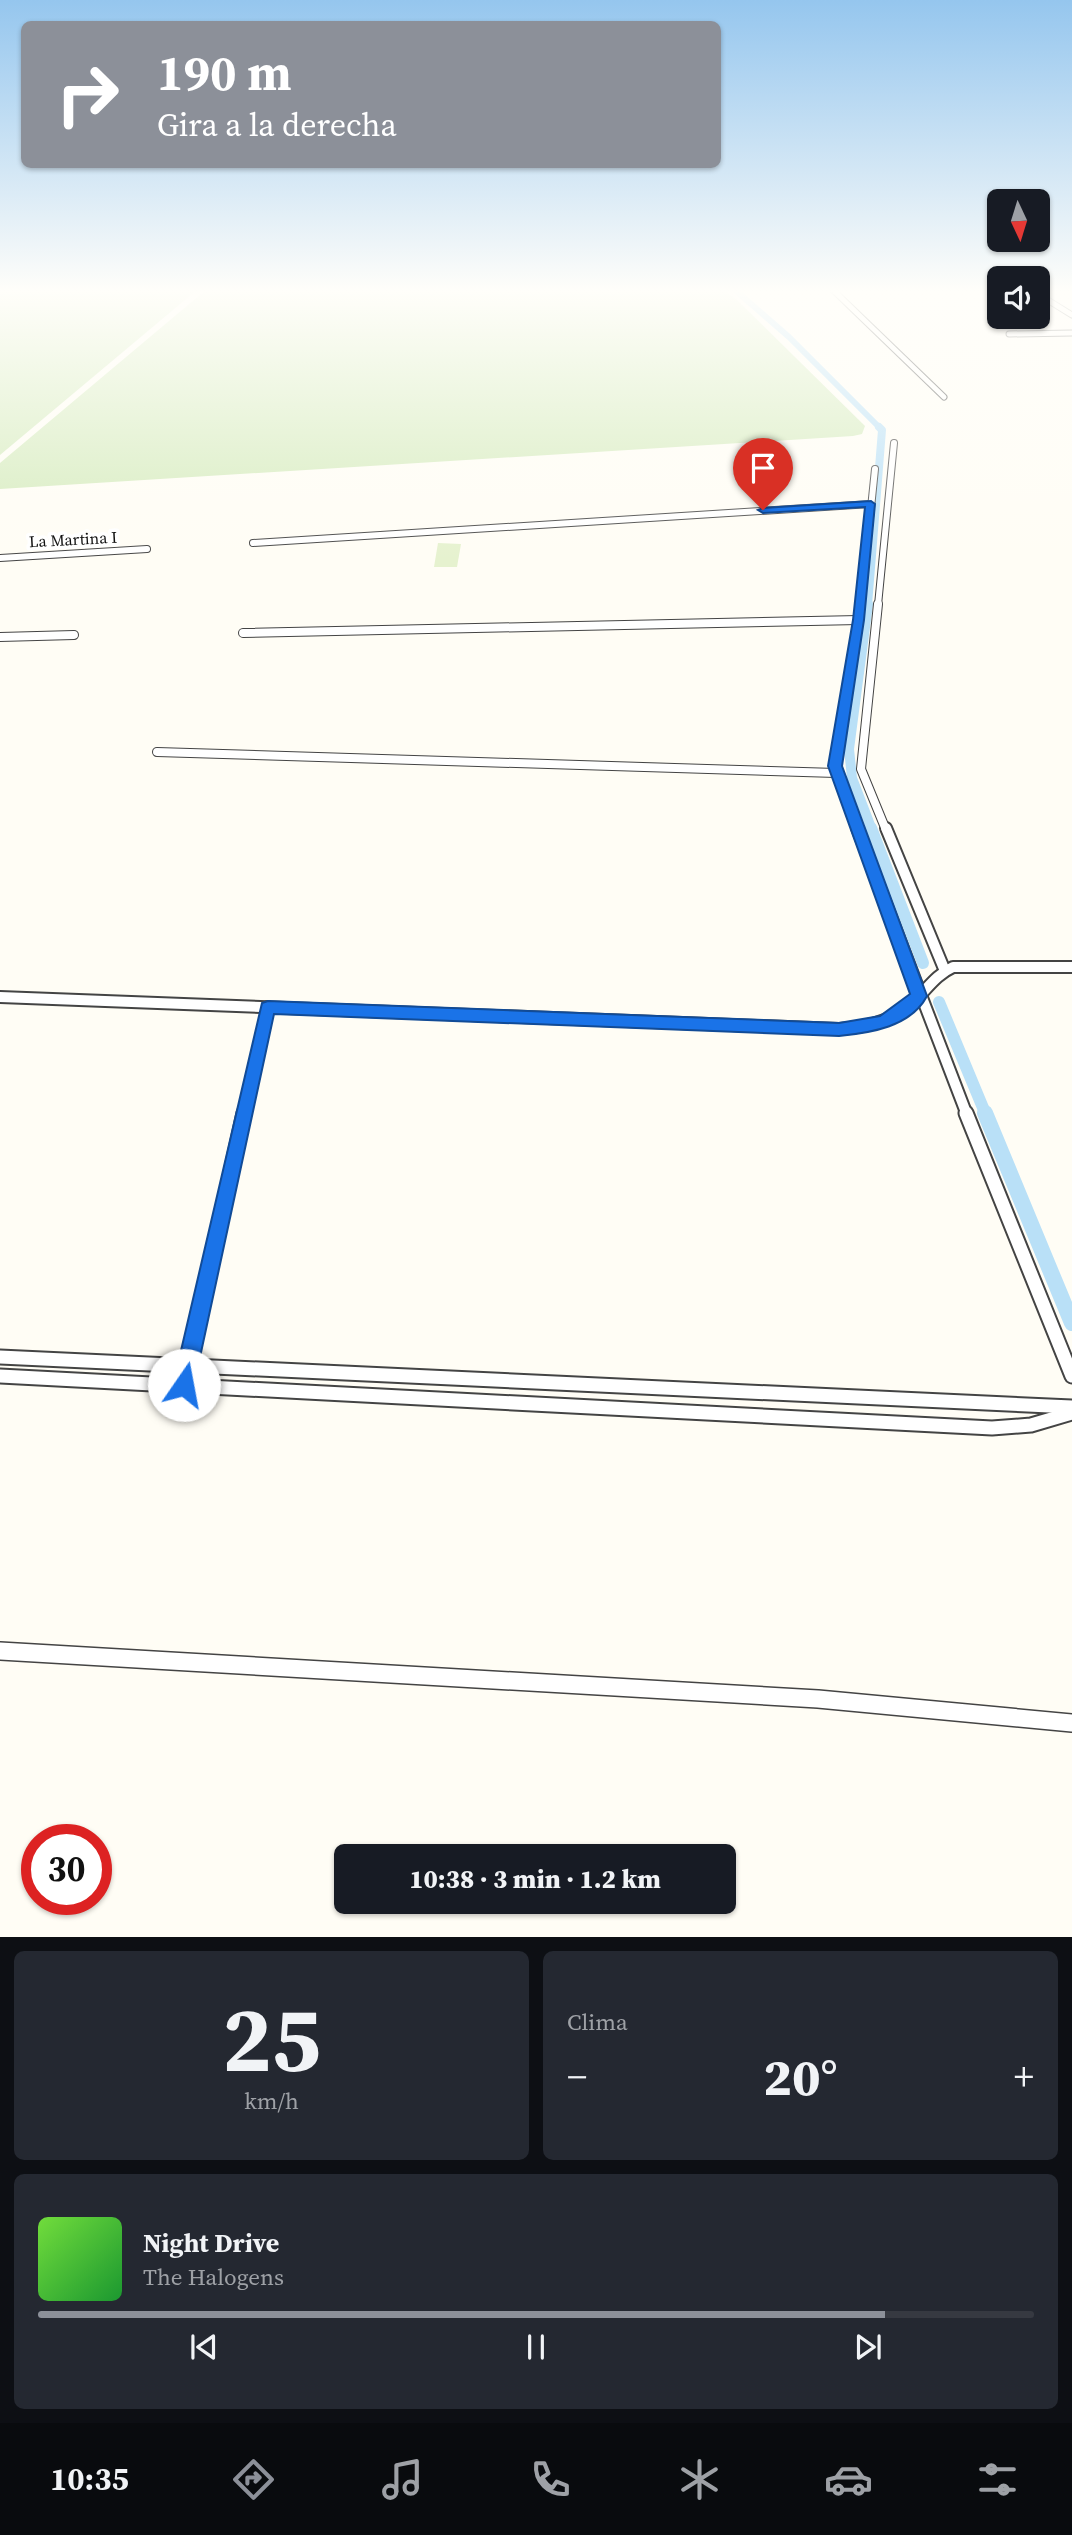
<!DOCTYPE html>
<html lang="es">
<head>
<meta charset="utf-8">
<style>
	:root { --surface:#171b24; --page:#242831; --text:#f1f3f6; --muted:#9ea1a6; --line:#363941; --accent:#8c9099 }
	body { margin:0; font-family:"Source Serif 4",serif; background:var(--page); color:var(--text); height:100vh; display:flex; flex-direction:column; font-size:26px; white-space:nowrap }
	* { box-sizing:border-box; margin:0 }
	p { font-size:23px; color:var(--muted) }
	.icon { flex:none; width:38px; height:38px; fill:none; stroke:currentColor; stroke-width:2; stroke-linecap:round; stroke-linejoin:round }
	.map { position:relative; height:1937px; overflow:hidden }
	.drawer { display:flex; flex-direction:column; gap:14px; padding:14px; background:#0d0f14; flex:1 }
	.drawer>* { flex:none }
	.top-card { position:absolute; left:21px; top:21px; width:700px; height:147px; border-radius:10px; box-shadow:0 2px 5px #0004; background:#8c9099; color:#fff; overflow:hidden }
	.needle { width:46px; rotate:176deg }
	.buttons { position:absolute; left:987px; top:189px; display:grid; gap:14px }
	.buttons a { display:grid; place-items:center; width:63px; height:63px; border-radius:10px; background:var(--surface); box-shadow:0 2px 5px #0004; font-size:35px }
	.speed { position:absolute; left:21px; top:1824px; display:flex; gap:14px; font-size:35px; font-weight:700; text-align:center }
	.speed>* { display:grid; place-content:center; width:91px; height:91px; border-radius:50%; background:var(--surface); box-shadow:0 2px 5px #0004; line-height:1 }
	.speed .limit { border:10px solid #d22; background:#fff; color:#111 }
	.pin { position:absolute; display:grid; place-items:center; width:60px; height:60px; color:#fff; margin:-72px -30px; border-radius:50% 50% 50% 0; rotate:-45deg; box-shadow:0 0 7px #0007 }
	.pin .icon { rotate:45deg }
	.me { position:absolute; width:77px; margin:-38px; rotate:12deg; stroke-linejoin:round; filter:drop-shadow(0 0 5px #0008) }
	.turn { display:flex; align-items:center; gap:24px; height:147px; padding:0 21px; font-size:32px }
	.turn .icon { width:91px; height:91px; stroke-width:2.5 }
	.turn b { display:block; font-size:49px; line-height:60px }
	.big { font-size:52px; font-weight:800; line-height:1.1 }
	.drawer .widget { flex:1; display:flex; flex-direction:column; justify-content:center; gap:10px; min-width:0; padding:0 24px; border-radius:10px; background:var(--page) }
	.drawer .dial { align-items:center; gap:0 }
	.dial b { font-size:91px; line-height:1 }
	.song { display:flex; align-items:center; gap:21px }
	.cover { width:84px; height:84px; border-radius:10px; background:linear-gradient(135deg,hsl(100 70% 55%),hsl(130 70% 35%)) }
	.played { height:7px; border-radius:4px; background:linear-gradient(90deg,var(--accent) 85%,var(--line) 85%) }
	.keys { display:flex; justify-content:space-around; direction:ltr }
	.heat { display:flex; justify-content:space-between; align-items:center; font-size:38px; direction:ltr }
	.drawer .tiles { flex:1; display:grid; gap:14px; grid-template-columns:1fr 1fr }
	.widget:last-child { grid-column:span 2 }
	.trip { position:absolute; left:334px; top:1844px; width:402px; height:70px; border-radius:10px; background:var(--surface); box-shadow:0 2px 5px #0004; font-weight:800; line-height:70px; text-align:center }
	.dock { display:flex; height:112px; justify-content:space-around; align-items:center; background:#090b0e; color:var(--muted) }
	.dock .icon { width:49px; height:49px }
	.dock .active { color:var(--accent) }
	.dock b { font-size:32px; color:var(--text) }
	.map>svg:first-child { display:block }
	.green { fill:#d5ebbd }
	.pitch { fill:#e6f2cf }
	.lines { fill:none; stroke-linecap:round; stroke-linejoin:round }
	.canal-far4 { stroke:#b9e0f7; stroke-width:6 }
	.canal-far3 { stroke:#b9e0f7; stroke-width:8 }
	.canal-far2 { stroke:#b9e0f7; stroke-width:10 }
	.canal-far1 { stroke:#b9e0f7; stroke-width:12 }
	.canal { stroke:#b9e0f7; stroke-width:16 }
	.minor-far5-casing { stroke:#444; stroke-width:7 }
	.minor-far4-casing { stroke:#444; stroke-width:8 }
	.minor-far3-casing { stroke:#444; stroke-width:10 }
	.minor-far2-casing { stroke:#444; stroke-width:14 }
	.minor-far1-casing { stroke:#444; stroke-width:17 }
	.minor-casing { stroke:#444; stroke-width:20 }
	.minor-far5 { stroke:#fff; stroke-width:5 }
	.minor-far4 { stroke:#fff; stroke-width:6 }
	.minor-far3 { stroke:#fff; stroke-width:8 }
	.minor-far2 { stroke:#fff; stroke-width:10 }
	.minor-far1 { stroke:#fff; stroke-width:13 }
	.minor { stroke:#fff; stroke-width:17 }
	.route { fill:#1a73e8; stroke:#114b97; stroke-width:2 }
	.labels { text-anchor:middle; stroke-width:7; stroke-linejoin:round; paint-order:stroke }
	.far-street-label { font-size:16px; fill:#111; stroke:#fff }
</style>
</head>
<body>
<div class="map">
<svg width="1072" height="1937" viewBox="0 0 1072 1937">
	<rect width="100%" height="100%" fill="#fffdf5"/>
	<!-- green -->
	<g class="green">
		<path d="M 0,289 L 198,289 L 0,455 Z"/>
		<path d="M 207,289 L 722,289 L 736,299 L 865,426 L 862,434 L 853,436 L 0,489 L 0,463 Z"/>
	</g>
	<!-- pitch -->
	<path class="pitch" d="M 438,543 L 461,544 L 457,567 L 434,567 Z"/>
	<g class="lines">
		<!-- canal-far4 -->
		<path class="canal-far4" d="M 734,289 L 789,337 L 881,429"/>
		<!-- canal-far3 -->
		<path class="canal-far3" d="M 868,605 L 882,430 L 879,427"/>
		<!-- canal-far2 -->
		<path class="canal-far2" d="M 868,604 L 849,749 L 852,778 L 872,830"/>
		<!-- canal-far1 -->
		<g class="canal-far1">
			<path d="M 871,828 L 923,963"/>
			<path d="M 939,1002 L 986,1115"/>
		</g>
		<!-- canal -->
		<path class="canal" d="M 985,1113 L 1072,1323"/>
		<!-- minor-far5 casing -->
		<g class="minor-far5-casing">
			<g id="minor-far5">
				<path d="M 832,289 L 944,397"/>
				<path d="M 1038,294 L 1072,315"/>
				<path d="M 1009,334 L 1072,333"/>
			</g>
		</g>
		<!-- minor-far4 casing -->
		<g class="minor-far4-casing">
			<g id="minor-far4">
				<path d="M 253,543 L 871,504"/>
				<path d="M 0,558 L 147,549"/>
				<path d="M 861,605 L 875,469"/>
				<path d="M 878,605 L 894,443"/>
			</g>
		</g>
		<!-- minor-far3 casing -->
		<g class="minor-far3-casing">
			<g id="minor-far3">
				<path d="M 878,604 L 861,769 L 886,830"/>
				<path d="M 243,633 L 859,620"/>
				<path d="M 0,637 L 74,635"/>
				<path d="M 157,752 L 836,773"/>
				<path d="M 857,830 L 836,773 L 835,754 L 861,604"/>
			</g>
		</g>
		<!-- minor-far2 casing -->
		<g class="minor-far2-casing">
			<g id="minor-far2">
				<path d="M 857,828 L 967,1115"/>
				<path d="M 886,828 L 945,971"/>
				<path d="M 0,997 L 839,1029 C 865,1027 891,1022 911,1004 C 926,991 935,975 953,967 L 1072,967"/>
				<path d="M 244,1115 L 268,1007"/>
			</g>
		</g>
		<!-- minor-far1 casing -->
		<g class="minor-far1-casing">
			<g id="minor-far1">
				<path d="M 966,1113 L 1072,1376"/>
				<path d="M 0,1357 L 1072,1407"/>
				<path d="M 0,1376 L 992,1428 L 1031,1425 L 1072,1413"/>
				<path d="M 184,1385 L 244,1113"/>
			</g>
		</g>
		<!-- minor casing -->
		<g class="minor-casing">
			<path id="minor" d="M 0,1651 L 818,1699 L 1072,1723"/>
		</g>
		<!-- minor-far5 -->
		<use href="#minor-far5" class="minor-far5"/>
		<!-- minor-far4 -->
		<use href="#minor-far4" class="minor-far4"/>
		<!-- minor-far3 -->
		<use href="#minor-far3" class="minor-far3"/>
		<!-- minor-far2 -->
		<use href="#minor-far2" class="minor-far2"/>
		<!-- minor-far1 -->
		<use href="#minor-far1" class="minor-far1"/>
		<!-- minor -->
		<use href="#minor" class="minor"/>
	</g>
	<!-- sky -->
	<linearGradient id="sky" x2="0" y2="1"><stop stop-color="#95c6ee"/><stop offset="0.52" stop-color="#fffefa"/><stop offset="1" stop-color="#fffefa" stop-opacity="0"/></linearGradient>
	<rect width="1072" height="560" fill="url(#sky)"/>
	<!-- route -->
	<path class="route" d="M 871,501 L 875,504 L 864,620 L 842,766 L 927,996 C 911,1027 870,1033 839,1036 L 274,1014 L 194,1385 L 191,1392 L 184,1395 L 176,1392 L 173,1385 L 262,1003 L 268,1001 L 839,1023 L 880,1016 L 910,994 L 828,766 L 853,620 L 865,507 L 763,513 L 758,510 L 763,508 Z"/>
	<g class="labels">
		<!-- far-street labels -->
		<g class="far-street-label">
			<text transform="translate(73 539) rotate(-3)" y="6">La Martina I</text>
		</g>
	</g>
</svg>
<div class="buttons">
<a><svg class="needle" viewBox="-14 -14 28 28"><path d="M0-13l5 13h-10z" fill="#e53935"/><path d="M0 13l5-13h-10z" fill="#9ea1a6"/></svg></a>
<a><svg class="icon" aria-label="sound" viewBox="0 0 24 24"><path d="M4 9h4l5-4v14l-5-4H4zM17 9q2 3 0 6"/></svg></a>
</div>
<div class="speed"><div class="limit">30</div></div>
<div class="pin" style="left:763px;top:510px;background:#d93025"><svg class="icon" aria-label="arrive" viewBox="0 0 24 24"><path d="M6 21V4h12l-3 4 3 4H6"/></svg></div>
<svg class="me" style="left:184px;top:1385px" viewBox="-20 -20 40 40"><circle r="19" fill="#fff"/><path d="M0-13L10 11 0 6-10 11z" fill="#1a73e8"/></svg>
<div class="trip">10:38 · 3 min · 1.2 km</div>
<div class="top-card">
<div class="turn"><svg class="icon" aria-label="right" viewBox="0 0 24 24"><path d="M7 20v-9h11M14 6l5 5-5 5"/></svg><div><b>190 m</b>Gira a la derecha</div></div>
</div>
</div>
<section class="drawer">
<div class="tiles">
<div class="widget dial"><b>25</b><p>km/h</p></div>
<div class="widget"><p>Clima</p>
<div class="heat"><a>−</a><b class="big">20°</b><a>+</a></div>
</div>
<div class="widget">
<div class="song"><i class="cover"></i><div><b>Night Drive</b><p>The Halogens</p></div></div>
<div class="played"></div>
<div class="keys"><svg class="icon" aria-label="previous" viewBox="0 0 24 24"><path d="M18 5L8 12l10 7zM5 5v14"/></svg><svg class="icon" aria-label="pause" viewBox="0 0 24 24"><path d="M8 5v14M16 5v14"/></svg><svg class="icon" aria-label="next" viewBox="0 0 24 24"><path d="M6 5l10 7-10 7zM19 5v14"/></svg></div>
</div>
</div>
</section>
<nav class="dock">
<b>10:35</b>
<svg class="icon active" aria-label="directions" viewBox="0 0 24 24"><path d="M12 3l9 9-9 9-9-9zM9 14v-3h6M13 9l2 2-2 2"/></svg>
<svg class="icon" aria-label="music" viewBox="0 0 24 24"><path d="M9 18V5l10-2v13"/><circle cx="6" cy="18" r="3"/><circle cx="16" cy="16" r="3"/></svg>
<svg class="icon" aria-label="phone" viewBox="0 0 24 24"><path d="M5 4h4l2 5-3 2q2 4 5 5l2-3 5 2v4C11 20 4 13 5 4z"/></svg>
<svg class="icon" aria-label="climate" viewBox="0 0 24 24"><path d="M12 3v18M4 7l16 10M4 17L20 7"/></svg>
<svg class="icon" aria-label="car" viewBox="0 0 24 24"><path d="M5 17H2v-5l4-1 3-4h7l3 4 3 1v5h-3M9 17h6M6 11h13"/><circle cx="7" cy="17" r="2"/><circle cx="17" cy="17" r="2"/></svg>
<svg class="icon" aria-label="filters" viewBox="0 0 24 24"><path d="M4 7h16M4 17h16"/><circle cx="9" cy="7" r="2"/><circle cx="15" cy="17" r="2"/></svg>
</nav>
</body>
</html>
